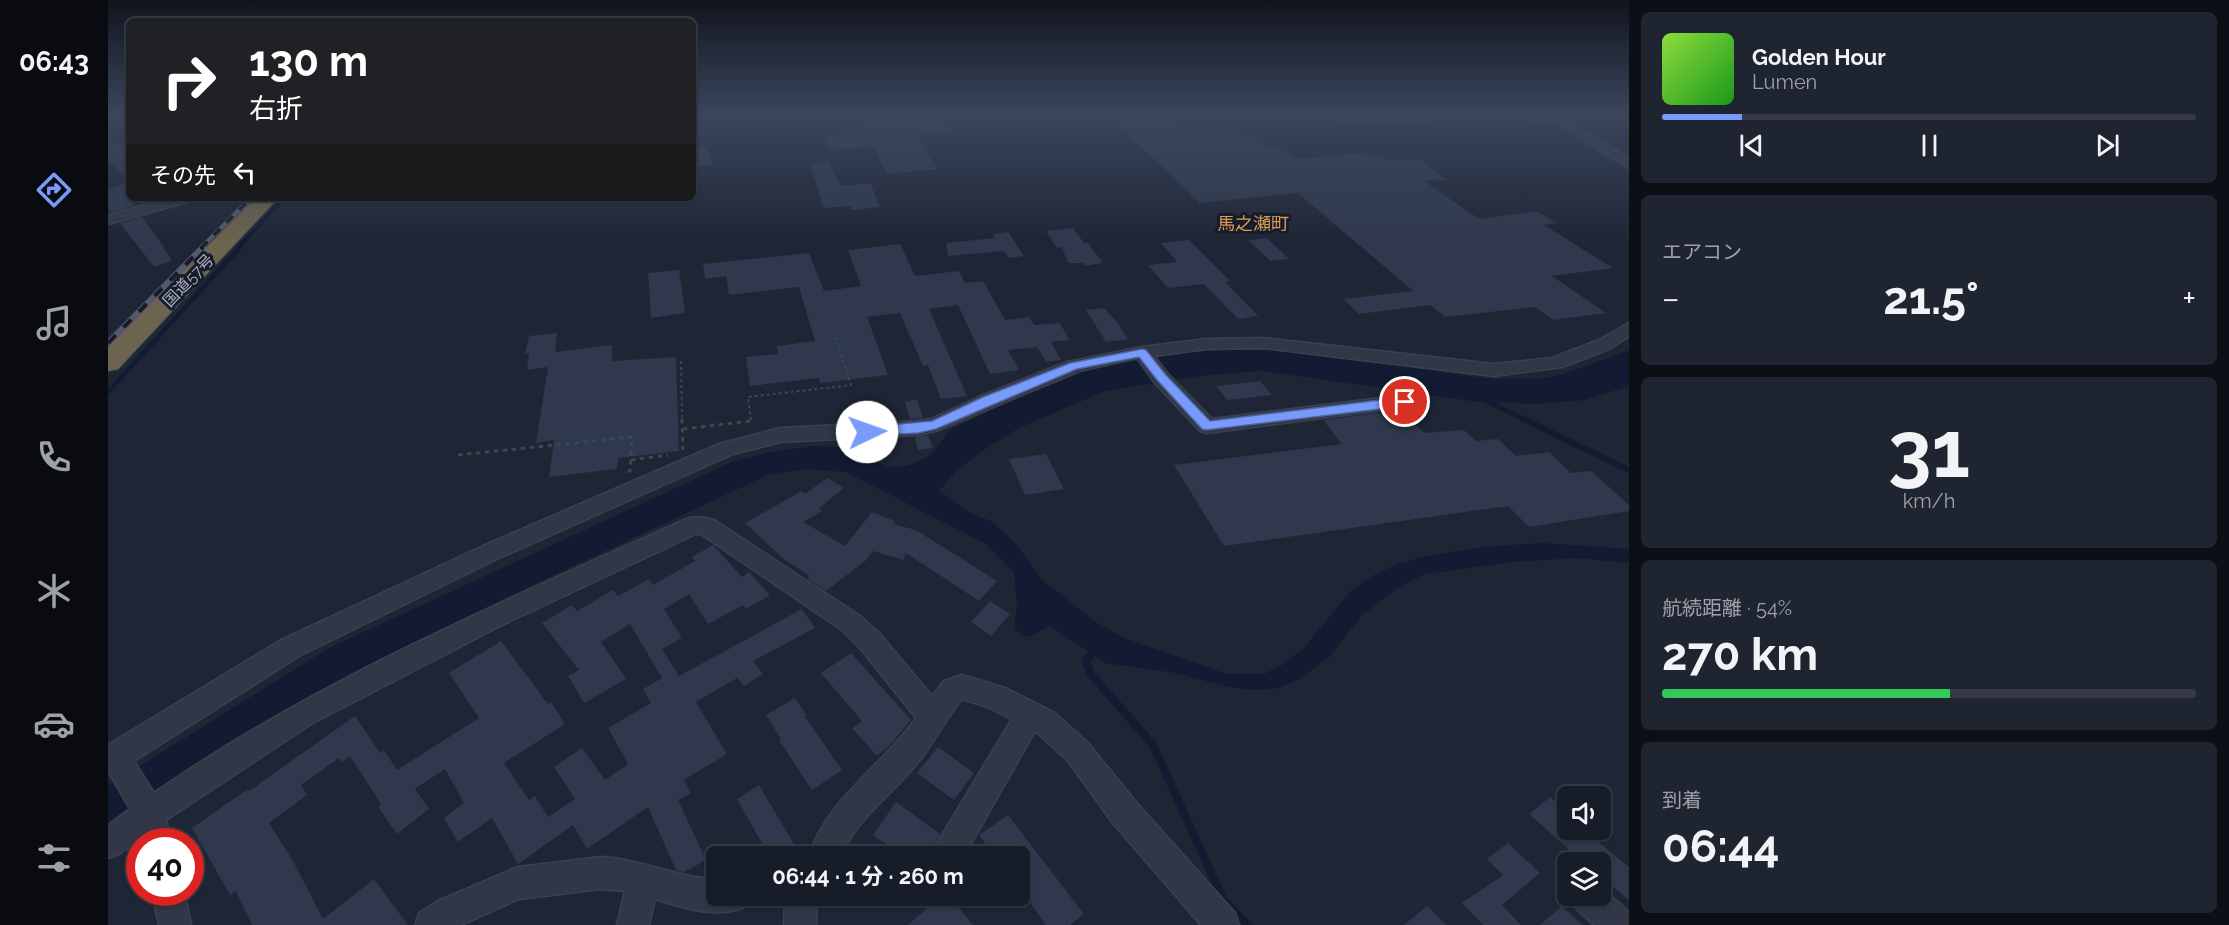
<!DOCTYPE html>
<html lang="ja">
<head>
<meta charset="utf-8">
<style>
	:root { --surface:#161c28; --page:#1f2530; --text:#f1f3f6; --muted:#9ea1a8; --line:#353a45; --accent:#789bfb }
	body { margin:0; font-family:Raleway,"Noto Sans JP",sans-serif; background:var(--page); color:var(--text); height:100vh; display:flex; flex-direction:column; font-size:22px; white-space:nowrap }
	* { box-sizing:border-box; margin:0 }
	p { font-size:20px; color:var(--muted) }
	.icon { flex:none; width:33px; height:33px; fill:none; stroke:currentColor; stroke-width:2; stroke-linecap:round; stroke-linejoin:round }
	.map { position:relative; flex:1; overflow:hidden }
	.panel { display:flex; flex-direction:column; gap:12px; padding:12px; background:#0c0f16; width:600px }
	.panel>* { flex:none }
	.top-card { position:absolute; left:18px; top:18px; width:570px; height:183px; border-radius:9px; box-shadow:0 2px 4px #0004,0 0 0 2px var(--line); background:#202124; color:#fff; overflow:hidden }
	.buttons { position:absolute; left:1449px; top:786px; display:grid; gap:12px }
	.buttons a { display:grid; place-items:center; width:54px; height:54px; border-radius:9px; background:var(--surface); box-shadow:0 2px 4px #0004,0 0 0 2px var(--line); font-size:30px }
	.speed { position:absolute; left:18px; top:828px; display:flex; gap:12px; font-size:30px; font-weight:700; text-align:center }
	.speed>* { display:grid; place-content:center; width:78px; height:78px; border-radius:50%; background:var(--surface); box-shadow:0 2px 4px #0004,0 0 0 2px var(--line); line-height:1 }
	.speed .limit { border:9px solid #d22; background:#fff; color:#111 }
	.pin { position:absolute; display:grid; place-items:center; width:51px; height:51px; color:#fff; margin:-26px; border:3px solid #fff; border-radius:50%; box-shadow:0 2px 6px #0007 }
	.me { position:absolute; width:66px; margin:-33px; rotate:87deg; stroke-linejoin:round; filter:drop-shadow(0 0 4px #0008) }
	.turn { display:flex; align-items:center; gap:21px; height:126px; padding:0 24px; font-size:27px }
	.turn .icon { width:78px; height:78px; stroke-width:2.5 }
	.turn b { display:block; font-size:42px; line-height:51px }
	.then { display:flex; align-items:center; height:57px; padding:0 24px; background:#0003; gap:12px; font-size:22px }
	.big { font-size:45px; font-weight:700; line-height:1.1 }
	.panel .tile { flex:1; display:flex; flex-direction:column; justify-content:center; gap:9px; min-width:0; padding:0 21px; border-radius:9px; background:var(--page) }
	.panel .dial { align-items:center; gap:0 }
	.dial b { font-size:78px; line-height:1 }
	.song { display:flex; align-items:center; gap:18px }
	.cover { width:72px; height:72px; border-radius:9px; background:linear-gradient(135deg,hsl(90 70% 55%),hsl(120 70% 35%)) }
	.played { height:6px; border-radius:3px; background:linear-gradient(90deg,var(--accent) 15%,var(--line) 15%) }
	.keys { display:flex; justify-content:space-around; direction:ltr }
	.heat { display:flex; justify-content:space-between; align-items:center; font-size:33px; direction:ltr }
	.charge { height:9px; border-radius:4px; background:linear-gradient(90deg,#34c759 54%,var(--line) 0) }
	.trip { position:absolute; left:598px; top:846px; width:324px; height:60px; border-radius:9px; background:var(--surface); box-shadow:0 2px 4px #0004,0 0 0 2px var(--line); font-weight:700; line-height:60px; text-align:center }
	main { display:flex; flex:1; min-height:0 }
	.tab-bar { display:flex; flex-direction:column; width:108px; justify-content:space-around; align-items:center; background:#090b10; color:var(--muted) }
	.tab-bar .icon { width:42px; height:42px }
	.tab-bar .current { color:var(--accent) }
	.tab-bar b { font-size:27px; color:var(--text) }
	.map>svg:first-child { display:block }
	.water { fill:#121b32 }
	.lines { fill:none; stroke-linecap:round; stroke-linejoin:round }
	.stream-far3 { stroke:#121b32; stroke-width:4 }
	.stream-far2 { stroke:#121b32; stroke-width:4.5 }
	.stream-far1 { stroke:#121b32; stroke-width:6 }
	.stream { stroke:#121b32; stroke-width:8 }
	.river { fill:#121b32; fill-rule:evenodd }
	.building { fill:#2f384c }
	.minor-casing { stroke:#3a404f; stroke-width:3 }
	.highway-casing { stroke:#3c4150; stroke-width:2 }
	.path-far1 { stroke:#384a4f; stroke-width:2; stroke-dasharray:3 3; stroke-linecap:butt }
	.path { stroke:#384a4f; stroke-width:3; stroke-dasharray:4.5 4.5; stroke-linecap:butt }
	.minor { fill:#313746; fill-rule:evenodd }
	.highway { fill:#6c644e; fill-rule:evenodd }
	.rail-far1-casing { stroke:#535a6d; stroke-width:4.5 }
	.rail-casing { stroke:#535a6d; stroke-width:6 }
	.rail-far1 { stroke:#171c2a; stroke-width:3; stroke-dasharray:9; stroke-linecap:butt }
	.rail { stroke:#171c2a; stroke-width:4; stroke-dasharray:11; stroke-linecap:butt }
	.route { fill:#789bfb; stroke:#4e65a3; stroke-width:1.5 }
	.labels { text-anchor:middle; stroke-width:6; stroke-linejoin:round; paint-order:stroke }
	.far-street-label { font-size:16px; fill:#aab1c3; stroke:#171c2a }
	.far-quarter-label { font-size:18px; fill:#d69b53; stroke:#171c2a }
</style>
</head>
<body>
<main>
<nav class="tab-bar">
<b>06:43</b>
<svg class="icon current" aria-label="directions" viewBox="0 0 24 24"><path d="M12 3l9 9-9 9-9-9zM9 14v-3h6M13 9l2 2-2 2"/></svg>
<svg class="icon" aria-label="music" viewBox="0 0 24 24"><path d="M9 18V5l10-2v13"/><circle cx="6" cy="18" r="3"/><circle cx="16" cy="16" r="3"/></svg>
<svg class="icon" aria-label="phone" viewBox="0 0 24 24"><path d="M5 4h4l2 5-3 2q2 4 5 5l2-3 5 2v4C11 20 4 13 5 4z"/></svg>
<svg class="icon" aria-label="climate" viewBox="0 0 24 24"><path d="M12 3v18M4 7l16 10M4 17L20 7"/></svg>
<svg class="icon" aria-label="car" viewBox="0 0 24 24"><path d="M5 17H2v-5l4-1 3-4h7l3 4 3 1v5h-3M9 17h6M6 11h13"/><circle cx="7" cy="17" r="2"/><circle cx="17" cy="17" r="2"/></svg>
<svg class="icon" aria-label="filters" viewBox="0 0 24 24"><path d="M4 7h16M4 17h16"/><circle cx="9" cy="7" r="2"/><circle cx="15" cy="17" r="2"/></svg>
</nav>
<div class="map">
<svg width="1521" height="925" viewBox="0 0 1521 925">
	<rect width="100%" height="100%" fill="#1e2535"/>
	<!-- water -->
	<g class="water">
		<path d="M 1493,117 L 1521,120 L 1521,148 L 1486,131 L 1473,120 Z"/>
		<path d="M 1139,348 L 1211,355 L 1384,379 L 1430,379 L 1456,374 L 1521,350 L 1521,386 L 1477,400 L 1429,404 L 1371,402 L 1155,371 L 1099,375 L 1046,383 L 997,391 L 911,428 L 877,449 L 848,471 L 831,491 L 864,514 L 883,521 L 908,544 L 934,580 L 989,623 L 1016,638 L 1119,674 L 1156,674 L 1176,664 L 1195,649 L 1242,592 L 1264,576 L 1287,565 L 1319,556 L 1375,547 L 1434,543 L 1521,549 L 1521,563 L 1468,558 L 1405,562 L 1317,574 L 1293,586 L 1254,615 L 1222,656 L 1192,679 L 1170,688 L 1148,690 L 1121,687 L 1068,673 L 997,663 L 942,626 L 920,637 L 906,629 L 909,606 L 906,572 L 878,544 L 738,472 L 698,469 L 662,474 L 395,599 L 206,697 L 0,829 L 0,786 L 221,648 L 624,462 L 662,452 L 706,446 L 729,447 L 781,467 L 800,466 L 822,456 L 842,430 L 896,404 L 983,369 L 1073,353 Z"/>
	</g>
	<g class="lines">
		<!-- stream-far3 -->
		<path class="stream-far3" d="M 130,248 L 176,198"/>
		<!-- stream-far2 -->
		<g class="stream-far2">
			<path d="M 0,392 L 132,247"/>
			<path d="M 1374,399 L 1418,420"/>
		</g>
		<!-- stream-far1 -->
		<path class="stream-far1" d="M 1415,419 L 1521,470"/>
		<!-- stream -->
		<path class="stream" d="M 988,649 L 978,661 L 982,673 L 1045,745 L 1115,899 L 1140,925"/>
		<!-- river -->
		<path class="river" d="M 1102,114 L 1136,114 L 1171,121 L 1297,123 L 1372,120 L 1414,121 L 1436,125 L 1489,123 L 1521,127 L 1521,139 L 1489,135 L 1436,137 L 1414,133 L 1372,132 L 1297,135 L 1171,133 L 1104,118 Z"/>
	</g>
	<!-- building -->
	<g class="building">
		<path d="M 833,115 L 844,130 L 808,134 L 829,169 L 779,174 L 765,146 L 721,150 L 716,136 L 762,132 L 756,121 Z"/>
		<path d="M 1063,117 L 1079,131 L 1118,127 L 1131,137 L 1144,136 L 1160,149 L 1171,148 L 1186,159 L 1255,153 L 1260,156 L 1272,155 L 1281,161 L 1311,159 L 1339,180 L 1316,181 L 1371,219 L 1428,211 L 1449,223 L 1436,225 L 1505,268 L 1444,276 L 1498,313 L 1445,320 L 1427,307 L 1337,317 L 1322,305 L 1251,314 L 1235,299 L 1305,291 L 1190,193 L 1092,203 L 1008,122 Z"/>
		<path d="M 0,141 L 21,149 L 21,182 L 0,159 Z"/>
		<path d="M 600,146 L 604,165 L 585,166 L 585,148 Z"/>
		<path d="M 721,162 L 733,186 L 762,183 L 772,207 L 744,210 L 742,206 L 716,208 L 702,164 Z"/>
		<path d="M 21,183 L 21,198 L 27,205 L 3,212 L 0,208 L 0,189 Z"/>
		<path d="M 34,217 L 51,240 L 64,261 L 46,267 L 12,223 Z"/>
		<path d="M 965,228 L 976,243 L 980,243 L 995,263 L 977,266 L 975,263 L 961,263 L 953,247 L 949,248 L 938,231 Z"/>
		<path d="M 900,232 L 916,256 L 900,258 L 896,251 L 840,256 L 838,243 L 887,238 L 885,234 Z"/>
		<path d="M 1159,238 L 1181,259 L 1162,261 L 1140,240 Z"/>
		<path d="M 1081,240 L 1122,281 L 1117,282 L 1150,316 L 1130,319 L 1096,284 L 1060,288 L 1040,265 L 1069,262 L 1053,243 Z"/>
		<path d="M 792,244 L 807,276 L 851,271 L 857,283 L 875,281 L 897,320 L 921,317 L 926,325 L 952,323 L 961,340 L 943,342 L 953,360 L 938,362 L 929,347 L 900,350 L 911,370 L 882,374 L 850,305 L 821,309 L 859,396 L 833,399 L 820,365 L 815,366 L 792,313 L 759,317 L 780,375 L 712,383 L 711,378 L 642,386 L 638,357 L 670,354 L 669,346 L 707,341 L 691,287 L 621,295 L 618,276 L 597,279 L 595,264 L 701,253 L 716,291 L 753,286 L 740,250 Z"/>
		<path d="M 571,270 L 577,313 L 543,318 L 540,273 Z"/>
		<path d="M 996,308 L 1008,321 L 1020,339 L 998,342 L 978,310 Z"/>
		<path d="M 449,333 L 447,352 L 504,345 L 504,361 L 568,357 L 571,451 L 510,458 L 509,469 L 441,477 L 446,440 L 428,443 L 440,367 L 419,370 L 421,353 L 417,353 L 421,336 Z"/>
		<path d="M 1152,381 L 1164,395 L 1119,400 L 1108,386 Z"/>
		<path d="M 809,399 L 815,418 L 802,419 L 797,402 Z"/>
		<path d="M 1293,410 L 1316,433 L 1356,430 L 1368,441 L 1390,439 L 1408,456 L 1441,452 L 1463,473 L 1483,471 L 1521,505 L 1521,511 L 1421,527 L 1400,506 L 1116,546 L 1066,465 L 1234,444 L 1215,420 Z"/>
		<path d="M 820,435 L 825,448 L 810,450 L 807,437 Z"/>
		<path d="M 938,454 L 956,489 L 917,495 L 901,459 Z"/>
		<path d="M 719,478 L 736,488 L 711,508 L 714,511 L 695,522 L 737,546 L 764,512 L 787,521 L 785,524 L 808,530 L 889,581 L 871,601 L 798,553 L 795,560 L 765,551 L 757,561 L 718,591 L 699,578 L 702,576 L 677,560 L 637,523 L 694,491 L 697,494 Z"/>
		<path d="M 605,545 L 634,577 L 641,572 L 662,595 L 638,609 L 635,605 L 600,624 L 581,594 L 556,609 L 574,638 L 554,649 L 571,676 L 694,609 L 707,628 L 645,661 L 655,674 L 636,686 L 629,678 L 588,702 L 619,754 L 576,780 L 583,793 L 570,800 L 598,860 L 576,872 L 568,870 L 540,807 L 479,849 L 465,825 L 410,864 L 384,818 L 350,842 L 336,818 L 356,803 L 337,769 L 307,789 L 321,809 L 289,834 L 270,807 L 273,804 L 242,756 L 234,762 L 231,758 L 193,785 L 199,795 L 161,823 L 185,861 L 215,919 L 266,879 L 300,925 L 144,925 L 128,891 L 122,895 L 84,828 L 140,789 L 141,791 L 247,716 L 272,753 L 276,750 L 289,770 L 371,718 L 341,673 L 393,641 L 440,704 L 443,702 L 457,724 L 396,763 L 421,800 L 427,796 L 440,817 L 467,799 L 446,767 L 474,748 L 497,780 L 520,764 L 500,728 L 543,703 L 535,689 L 554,678 L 522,624 L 493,642 L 518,679 L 476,703 L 460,676 L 471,670 L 434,623 L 464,605 L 469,611 L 505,590 L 510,596 L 541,579 L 545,585 L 587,561 L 584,557 Z"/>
		<path d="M 882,601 L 902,614 L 883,636 L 863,622 Z"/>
		<path d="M 743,653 L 803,720 L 781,746 L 769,756 L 744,728 L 754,721 L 713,673 Z"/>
		<path d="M 687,698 L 699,716 L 697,717 L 734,770 L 704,790 L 671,740 L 673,739 L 658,715 Z"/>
		<path d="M 830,747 L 866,773 L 846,800 L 809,773 Z"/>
		<path d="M 651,785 L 686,844 L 667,856 L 661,856 L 629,799 Z"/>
		<path d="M 1442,797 L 1460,811 L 1460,830 L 1493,830 L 1484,837 L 1521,867 L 1521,900 L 1492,876 L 1492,862 L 1475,862 L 1421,814 Z"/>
		<path d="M 788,802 L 832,834 L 819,856 L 795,856 L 765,835 Z"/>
		<path d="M 900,815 L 976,914 L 962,925 L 938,925 L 912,888 L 912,856 L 886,856 L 871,835 Z"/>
		<path d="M 1400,843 L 1432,873 L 1394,905 L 1413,925 L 1375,925 L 1354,903 L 1395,875 L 1379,859 Z"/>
		<path d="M 833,896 L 841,896 L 865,925 L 800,925 Z"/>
		<path d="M 1319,906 L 1338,925 L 1296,925 Z"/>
		<path d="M 1454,906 L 1474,925 L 1432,925 Z"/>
	</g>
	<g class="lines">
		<!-- minor casing -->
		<g class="minor-casing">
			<g id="minor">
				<path d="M 1433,114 L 1447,114 L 1521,158 L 1521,168 Z"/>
				<path d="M 62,198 L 85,198 L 83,201 L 0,224 L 0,215 Z"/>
				<path d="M 1521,323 L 1521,336 L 1503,348 L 1454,367 L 1386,376 L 1155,348 L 1098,349 L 1046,356 L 1060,374 L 1104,419 L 1297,395 L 1304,397 L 1307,401 L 1304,405 L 1297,407 L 1099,433 L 1092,431 L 1046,382 L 1029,358 L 971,371 L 828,431 L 810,435 L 672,442 L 625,454 L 391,558 L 191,656 L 26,761 L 46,793 C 210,679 397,601 578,519 C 588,516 596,517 606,520 L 752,616 L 770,632 L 824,696 L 836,681 L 854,675 L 897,688 L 947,713 L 980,743 L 1027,801 L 1127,913 L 1131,925 L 1093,925 L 1005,823 L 960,761 L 927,731 L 856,856 L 824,856 L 828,845 L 904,719 L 880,707 L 854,699 C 838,718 827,741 812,760 C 784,796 753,813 732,856 L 701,856 C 719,799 774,766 808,718 L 752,648 L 734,630 L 593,534 L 588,534 L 394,625 L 203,724 L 58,820 L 63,842 L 33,842 L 32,839 L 11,854 L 0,858 L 0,825 L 22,809 L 2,774 L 0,775 L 0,745 L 173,640 L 375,546 L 611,444 L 672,428 L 810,421 L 823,419 L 873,396 L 959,362 L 1034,347 L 1098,339 L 1155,338 L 1386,364 L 1444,358 L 1491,340 Z"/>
				<path d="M 493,857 C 533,859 569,878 609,879 L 609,896 L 642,896 L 637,907 C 608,919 576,908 547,899 L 541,925 L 509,925 L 517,891 L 493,889 L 411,899 L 353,925 L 307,925 L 311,913 L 330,901 L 410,867 Z"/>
				<path d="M 1492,887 L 1521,912 L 1521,925 L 1486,925 L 1467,907 L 1462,896 L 1492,896 Z"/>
				<path d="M 44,892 L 76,892 L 83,925 L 51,925 Z"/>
				<path d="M 677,896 L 709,896 L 708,925 L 676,925 Z"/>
			</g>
		</g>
		<!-- highway casing -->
		<g class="highway-casing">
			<path id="highway" d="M 147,198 L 170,198 L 10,369 L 0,371 L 0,347 Z"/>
		</g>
		<!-- path-far1 -->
		<g class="path-far1">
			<path d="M 573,361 L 574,420"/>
			<path d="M 643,420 L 640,397 L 743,385 L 726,332"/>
		</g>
		<!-- path -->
		<g class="path">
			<path d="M 574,419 L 575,450"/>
			<path d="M 575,429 L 643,421 L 643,419"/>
			<path d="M 350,455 L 524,437 L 522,471 L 520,472"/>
			<path d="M 523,460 L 560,455"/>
		</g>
		<!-- minor -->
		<use href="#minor" class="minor"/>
		<!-- highway -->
		<use href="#highway" class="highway"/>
		<!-- rail-far1 casing -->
		<g class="rail-far1-casing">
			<path id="rail-far1" d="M 93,248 L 143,198"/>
		</g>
		<!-- rail casing -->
		<g class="rail-casing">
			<path id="rail" d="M 0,343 L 95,247"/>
		</g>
		<!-- rail-far1 -->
		<use href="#rail-far1" class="rail-far1"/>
		<!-- rail -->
		<use href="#rail" class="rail"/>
	</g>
	<!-- sky -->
	<linearGradient id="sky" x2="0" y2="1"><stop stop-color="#10141d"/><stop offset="0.47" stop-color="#3b465c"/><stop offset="1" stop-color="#3b465c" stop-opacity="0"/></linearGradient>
	<rect width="1521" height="243" fill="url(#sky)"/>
	<!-- route -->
	<path class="route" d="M 1034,349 L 1038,350 L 1058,375 L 1102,421 L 1297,397 L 1303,402 L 1297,406 L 1098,430 L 1094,429 L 1049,380 L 1031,357 L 969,369 L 828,429 L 810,433 L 759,436 L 752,432 L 759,427 L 824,421 L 875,397 L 962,363 Z"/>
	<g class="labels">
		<!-- far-street labels -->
		<g class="far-street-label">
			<text transform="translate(80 280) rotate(-46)" y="6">国道57号</text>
		</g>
		<!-- far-quarter labels -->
		<g class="far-quarter-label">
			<text x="1145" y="230">馬之瀬町</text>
		</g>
	</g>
</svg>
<div class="buttons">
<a><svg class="icon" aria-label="sound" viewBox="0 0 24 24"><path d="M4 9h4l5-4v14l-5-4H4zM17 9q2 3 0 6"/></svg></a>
<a><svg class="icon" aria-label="layers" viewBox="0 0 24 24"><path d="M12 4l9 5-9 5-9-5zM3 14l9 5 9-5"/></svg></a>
</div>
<div class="speed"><div class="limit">40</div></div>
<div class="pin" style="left:1297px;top:402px;background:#d93025"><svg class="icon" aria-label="arrive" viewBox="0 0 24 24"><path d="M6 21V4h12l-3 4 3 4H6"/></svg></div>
<svg class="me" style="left:759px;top:432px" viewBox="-20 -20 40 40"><circle r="19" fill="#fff"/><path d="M0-13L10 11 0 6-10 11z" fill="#789bfb"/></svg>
<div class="trip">06:44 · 1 分 · 260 m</div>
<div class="top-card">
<div class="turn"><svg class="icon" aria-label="right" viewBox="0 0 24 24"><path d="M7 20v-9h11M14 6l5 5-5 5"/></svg><div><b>130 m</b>右折</div></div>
<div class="then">その先<svg class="icon" aria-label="left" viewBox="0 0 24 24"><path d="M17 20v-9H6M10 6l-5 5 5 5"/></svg></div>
</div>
</div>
<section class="panel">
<div class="tile">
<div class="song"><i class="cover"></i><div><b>Golden Hour</b><p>Lumen</p></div></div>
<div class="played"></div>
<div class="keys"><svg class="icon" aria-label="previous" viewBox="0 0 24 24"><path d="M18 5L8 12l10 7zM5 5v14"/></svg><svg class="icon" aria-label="pause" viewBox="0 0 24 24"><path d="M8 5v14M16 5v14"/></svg><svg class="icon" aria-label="next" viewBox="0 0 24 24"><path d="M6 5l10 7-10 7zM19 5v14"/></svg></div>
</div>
<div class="tile"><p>エアコン</p>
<div class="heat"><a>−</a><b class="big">21.5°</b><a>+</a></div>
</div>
<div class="tile dial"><b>31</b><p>km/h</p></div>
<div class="tile"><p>航続距離 · 54%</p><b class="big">270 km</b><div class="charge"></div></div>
<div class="tile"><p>到着</p><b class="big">06:44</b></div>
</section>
</main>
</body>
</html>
